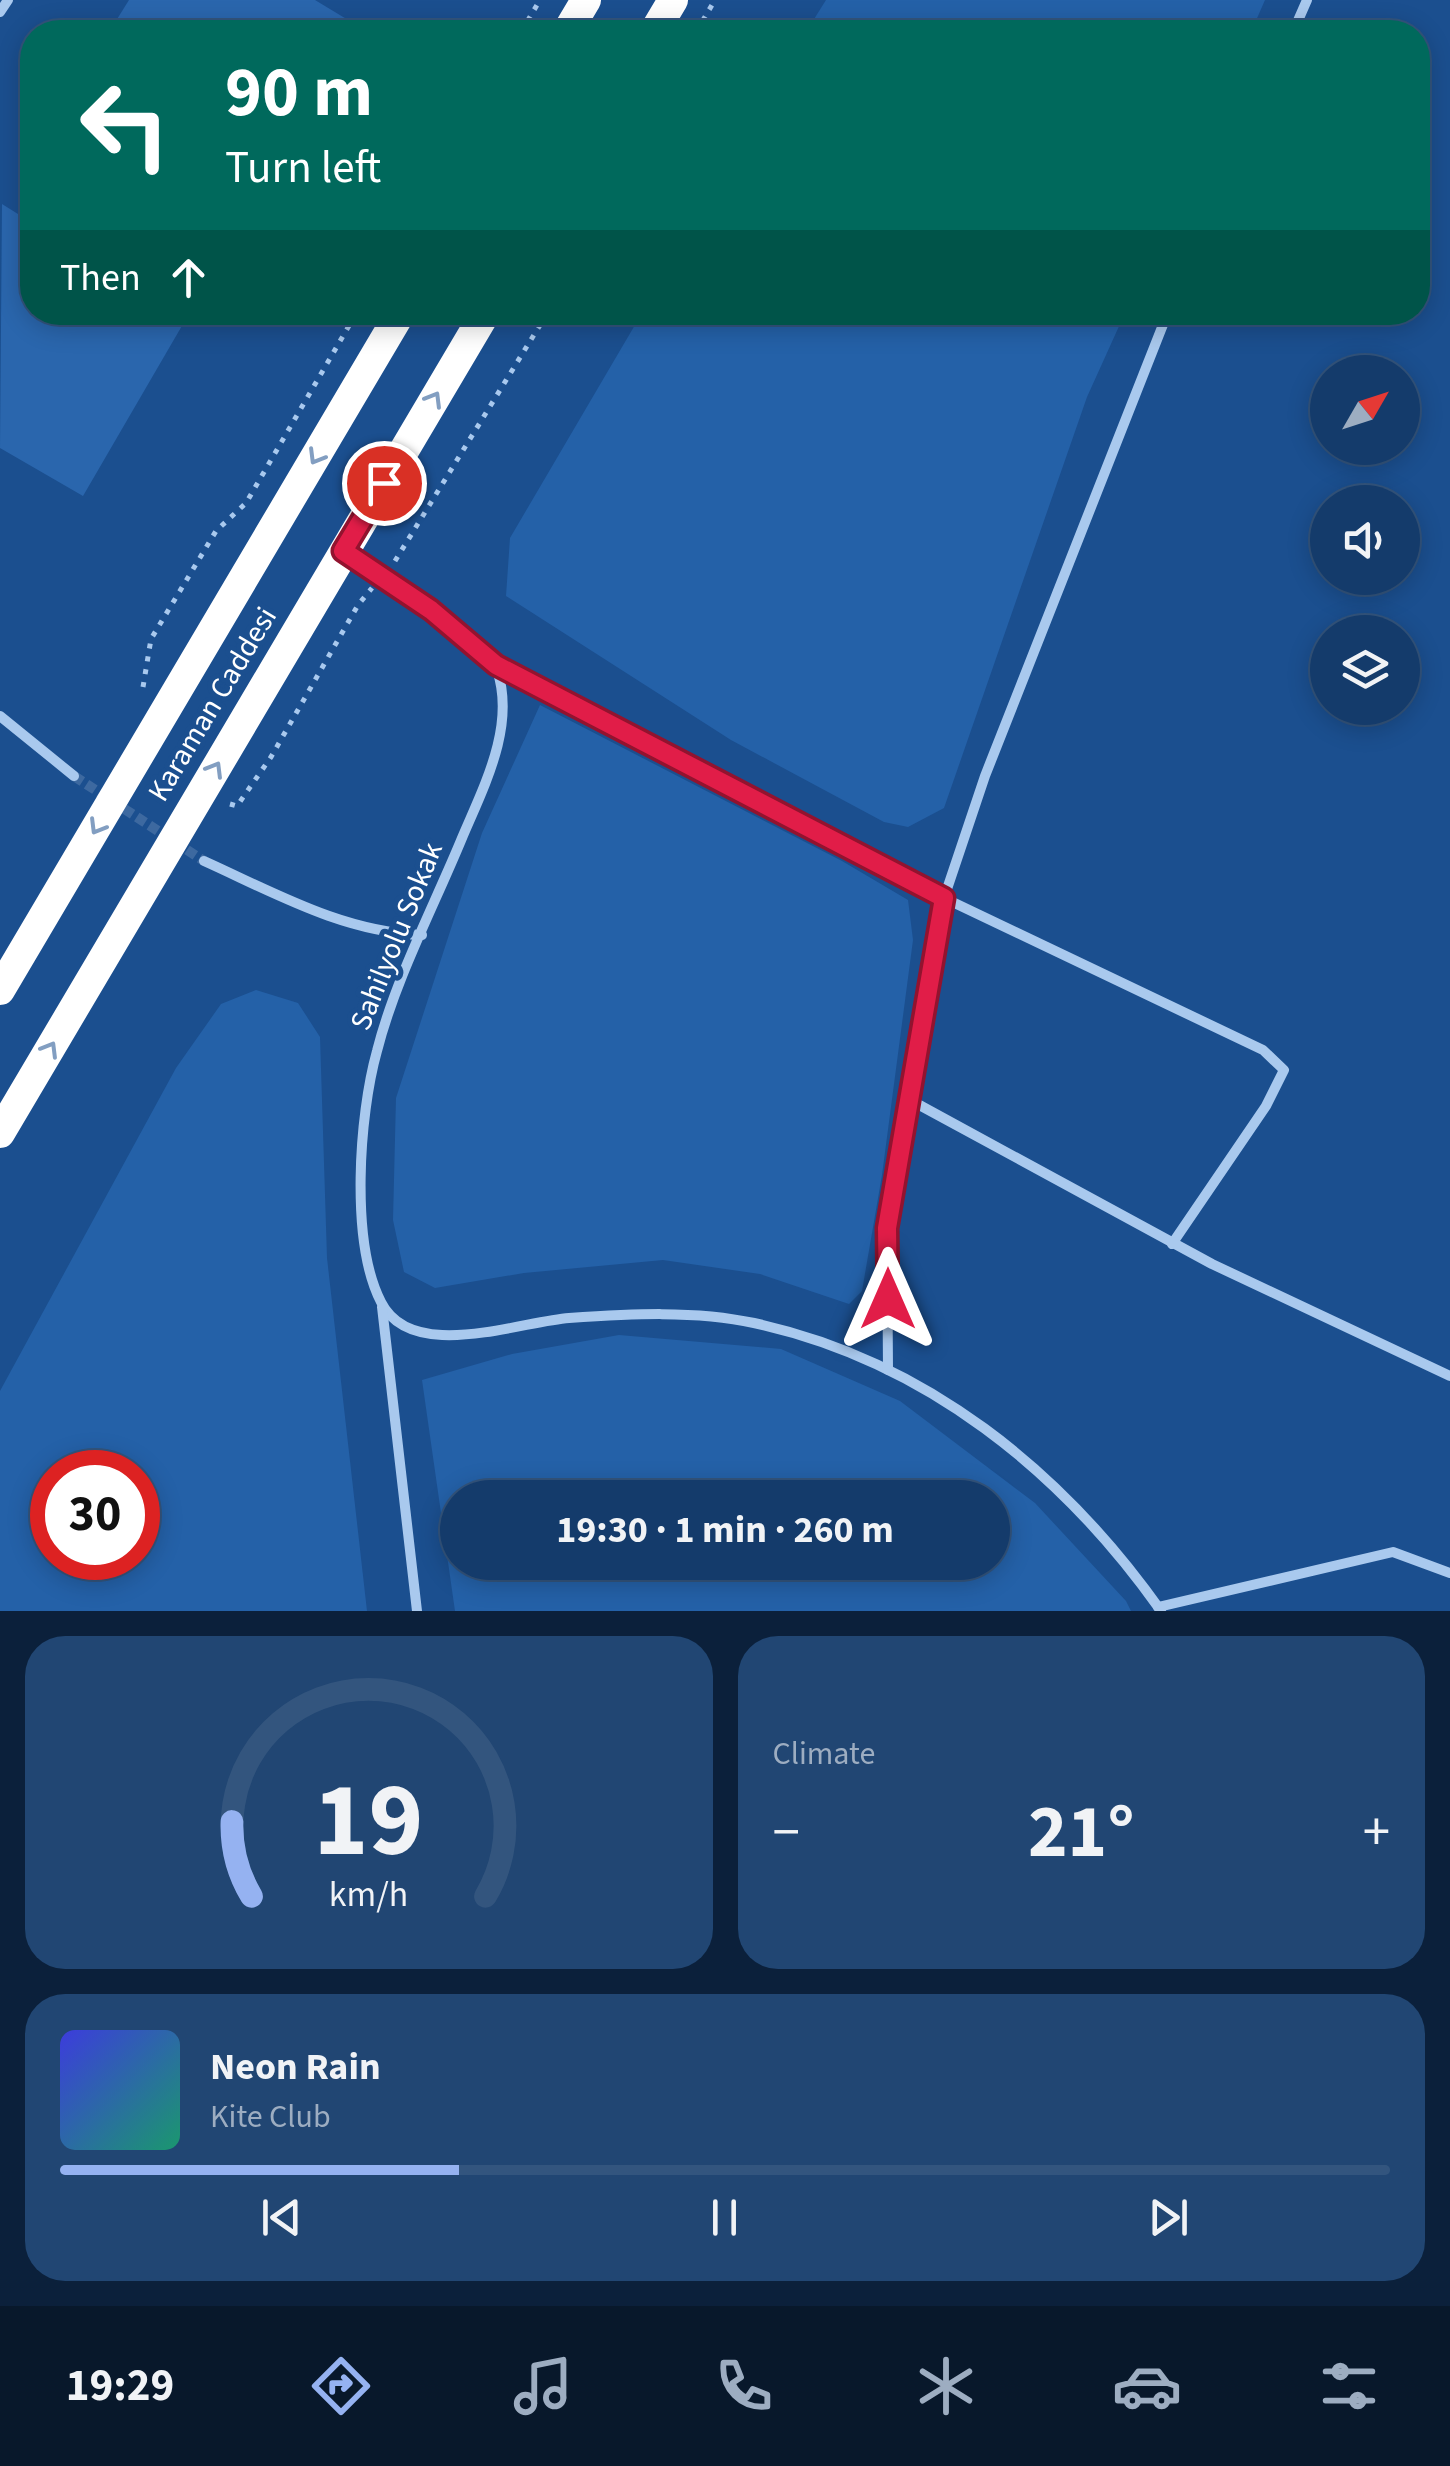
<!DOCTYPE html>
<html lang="en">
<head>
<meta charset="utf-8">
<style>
	:root { --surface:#143b6b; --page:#214673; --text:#f1f3f6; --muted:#9dadc1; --line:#33557e; --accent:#95b2f1 }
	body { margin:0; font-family:"Source Sans 3",sans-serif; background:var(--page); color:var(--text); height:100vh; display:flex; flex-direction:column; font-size:38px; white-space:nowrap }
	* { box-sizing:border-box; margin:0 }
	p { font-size:32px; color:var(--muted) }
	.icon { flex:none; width:55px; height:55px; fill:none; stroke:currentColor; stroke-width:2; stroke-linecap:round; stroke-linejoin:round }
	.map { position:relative; height:1611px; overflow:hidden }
	.panel { display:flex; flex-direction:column; gap:25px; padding:25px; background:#0b203b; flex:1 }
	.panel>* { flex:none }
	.banner { position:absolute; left:20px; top:20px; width:1410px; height:305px; border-radius:40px; box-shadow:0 5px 25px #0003,0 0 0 2px var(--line); background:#00695c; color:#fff; overflow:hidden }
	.needle { width:65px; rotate:51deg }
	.tools { position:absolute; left:1310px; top:355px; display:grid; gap:20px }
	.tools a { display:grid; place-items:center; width:110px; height:110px; border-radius:50%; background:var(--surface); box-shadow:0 5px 25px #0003,0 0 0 2px var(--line); font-size:50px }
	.speed { position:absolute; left:30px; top:1450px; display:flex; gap:20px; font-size:50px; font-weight:700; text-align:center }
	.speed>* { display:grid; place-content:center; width:130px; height:130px; border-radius:50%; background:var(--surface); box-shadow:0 5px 25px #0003,0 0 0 2px var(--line); line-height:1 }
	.speed .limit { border:15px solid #d22; background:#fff; color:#111 }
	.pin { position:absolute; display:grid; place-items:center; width:85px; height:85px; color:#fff; margin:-42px; border:5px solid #fff; border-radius:50%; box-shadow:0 2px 10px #0007 }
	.me { position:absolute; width:110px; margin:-55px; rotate:0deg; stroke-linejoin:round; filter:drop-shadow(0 0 8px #0008) }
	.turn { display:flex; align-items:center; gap:35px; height:210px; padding:0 40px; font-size:45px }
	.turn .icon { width:130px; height:130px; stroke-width:2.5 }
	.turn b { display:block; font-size:70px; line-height:85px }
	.then { display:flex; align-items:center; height:95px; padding:0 40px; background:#0003; gap:20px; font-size:38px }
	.big { font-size:75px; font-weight:700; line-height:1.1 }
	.panel .tile { flex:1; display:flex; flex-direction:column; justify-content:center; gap:15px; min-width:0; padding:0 35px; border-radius:40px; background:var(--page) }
	.panel .dial { align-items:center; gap:0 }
	.dial svg { height:260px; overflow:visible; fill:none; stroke:var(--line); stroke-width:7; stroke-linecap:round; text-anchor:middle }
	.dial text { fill:var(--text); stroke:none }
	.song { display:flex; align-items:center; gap:30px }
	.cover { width:120px; height:120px; border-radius:15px; background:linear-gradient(135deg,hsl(240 70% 55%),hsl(160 70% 35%)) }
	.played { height:10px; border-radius:5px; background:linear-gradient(90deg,var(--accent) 30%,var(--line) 30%) }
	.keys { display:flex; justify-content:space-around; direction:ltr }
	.heat { display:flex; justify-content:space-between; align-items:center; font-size:55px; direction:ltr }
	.panel .tiles { flex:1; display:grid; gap:25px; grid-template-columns:1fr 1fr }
	.tile:last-child { grid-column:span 2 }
	.trip { position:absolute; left:440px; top:1480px; width:570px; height:100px; border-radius:50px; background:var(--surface); box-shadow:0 5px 25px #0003,0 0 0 2px var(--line); font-weight:700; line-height:100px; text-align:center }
	.tabs { display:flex; height:160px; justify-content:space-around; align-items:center; background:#08182b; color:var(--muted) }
	.tabs .icon { width:70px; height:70px }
	.tabs .selected { color:var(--accent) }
	.tabs b { font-size:45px; color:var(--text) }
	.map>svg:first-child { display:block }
	.green { fill:#2461a8; fill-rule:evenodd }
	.building { fill:#2a66ad }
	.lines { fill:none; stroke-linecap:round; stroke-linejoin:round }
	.street-tunnel { stroke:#3d69a0; stroke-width:10; stroke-dasharray:10 5; stroke-linecap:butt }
	.path { stroke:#a9c9ee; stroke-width:5; stroke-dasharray:5 8; stroke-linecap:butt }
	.street { stroke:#a9c9ee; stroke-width:10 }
	.highway { stroke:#fff; stroke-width:30 }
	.oneway { stroke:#829ec1 }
	.route-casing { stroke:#92132f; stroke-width:25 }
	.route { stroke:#e11d48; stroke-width:18 }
	.labels { text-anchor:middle; stroke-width:10; stroke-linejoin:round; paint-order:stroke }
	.street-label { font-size:30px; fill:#fff; stroke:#1b4f8f }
</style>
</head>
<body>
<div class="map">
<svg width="1450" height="1611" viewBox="0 0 1450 1611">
	<rect width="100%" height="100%" fill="#1b4f8f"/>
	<!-- green -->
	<g class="green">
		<path d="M 826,0 L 1265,0 L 1251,32 L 806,32 Z"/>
		<path d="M 642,313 L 1125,313 L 1087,397 L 944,808 L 908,827 L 884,822 L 731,740 L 506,596 L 510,538 Z"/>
		<path d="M 540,705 L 842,861 L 908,900 L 913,940 L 882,1175 L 862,1291 L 849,1304 L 760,1274 L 663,1260 L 524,1273 L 435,1288 L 404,1272 L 393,1220 L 396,1098 L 482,833 Z"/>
		<path d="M 256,990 L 298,1003 L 320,1037 L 327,1258 L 367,1611 L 0,1611 L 0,1391 L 176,1068 L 221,1004 ZM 138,1472 L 138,1558 L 52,1558 L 52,1472 Z"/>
		<path d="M 619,1335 L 781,1349 L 900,1401 L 1035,1503 L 1126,1601 L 1131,1611 L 455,1611 L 422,1380 L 512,1354 ZM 458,1498 L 992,1498 L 992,1562 L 458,1562 Z"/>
	</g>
	<!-- building -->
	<g class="building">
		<path d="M 129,0 L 315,0 L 363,29 L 361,32 L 109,32 Z"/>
		<path d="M 2,204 L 26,219 L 32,208 L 32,312 L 190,312 L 83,496 L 0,448 Z"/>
	</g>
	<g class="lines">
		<!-- street-tunnel -->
		<path class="street-tunnel" d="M 74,776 L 204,861"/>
		<!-- path -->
		<g class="path">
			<path d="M 521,32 L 540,0"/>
			<path d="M 696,32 L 715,0"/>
			<path d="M 395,561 L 548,312"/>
			<path d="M 143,687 L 151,639 L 216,531 L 246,503 L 357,312"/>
			<path d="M 230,804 L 237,806 L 271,757 L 358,605 L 372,588"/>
		</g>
		<!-- street -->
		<g class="street">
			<path d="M 0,12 L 8,0"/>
			<path d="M 1293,32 L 1307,0"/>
			<path d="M 345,552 C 373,569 488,645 497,670 C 516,726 484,786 462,838 C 434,906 395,980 377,1051 C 359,1115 350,1242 381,1302 C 411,1363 518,1322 569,1318 C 629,1314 695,1310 754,1323 C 925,1360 1062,1471 1161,1611"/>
			<path d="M 496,665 L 944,898 L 1263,1050 L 1284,1070 L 1266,1106 L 1172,1244"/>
			<path d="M 0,716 L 74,776"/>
			<path d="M 204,861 C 275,893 343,932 422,935"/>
			<path d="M 912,1101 L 1212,1264 L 1450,1376"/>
			<path d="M 382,1307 L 417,1611"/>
			<path d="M 888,1370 L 887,1228 L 944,898 L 985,776 L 1168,312"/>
			<path d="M 1158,1607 L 1393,1552 L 1450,1573"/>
		</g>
		<!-- highway -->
		<g class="highway">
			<path d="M 567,32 L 586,0"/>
			<path d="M 654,32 L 673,0"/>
			<path d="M 0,990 L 401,312"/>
			<path d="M 0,1133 L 486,312"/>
		</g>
	</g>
	<!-- one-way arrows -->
	<defs><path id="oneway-chevron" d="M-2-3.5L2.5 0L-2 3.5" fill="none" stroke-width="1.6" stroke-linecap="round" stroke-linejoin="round" transform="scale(2.5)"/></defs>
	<g class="oneway">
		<use href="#oneway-chevron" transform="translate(434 399) rotate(-59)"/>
		<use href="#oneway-chevron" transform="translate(316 457) rotate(121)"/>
		<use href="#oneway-chevron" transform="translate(215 769) rotate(-59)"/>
		<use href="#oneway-chevron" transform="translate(97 827) rotate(121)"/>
		<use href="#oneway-chevron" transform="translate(50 1049) rotate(-59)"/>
	</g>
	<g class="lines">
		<!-- route casing -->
		<g class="route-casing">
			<path id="route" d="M 384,483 L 343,551 L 431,610 L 496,665 L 944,898 L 887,1228 L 888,1299"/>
		</g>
		<!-- route -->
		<use href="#route" class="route"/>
	</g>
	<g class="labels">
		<!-- street labels -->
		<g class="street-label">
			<text transform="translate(212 704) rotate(-59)" y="10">Karaman Caddesi</text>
			<text transform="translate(396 936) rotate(-68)" y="10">Sahilyolu Sokak</text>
		</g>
	</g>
</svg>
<div class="tools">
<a><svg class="needle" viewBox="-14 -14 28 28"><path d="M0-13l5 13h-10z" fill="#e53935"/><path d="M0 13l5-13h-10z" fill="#9dadc1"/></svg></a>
<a><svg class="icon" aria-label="sound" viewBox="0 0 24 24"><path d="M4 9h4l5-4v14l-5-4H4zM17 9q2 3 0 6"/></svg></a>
<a><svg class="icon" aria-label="layers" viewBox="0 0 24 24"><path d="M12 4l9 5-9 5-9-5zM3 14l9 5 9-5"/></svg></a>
</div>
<div class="speed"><div class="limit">30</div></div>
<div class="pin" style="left:384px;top:483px;background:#d93025"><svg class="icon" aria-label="arrive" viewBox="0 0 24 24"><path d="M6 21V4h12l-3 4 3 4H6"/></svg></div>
<svg class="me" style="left:888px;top:1299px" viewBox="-20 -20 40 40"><path d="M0-17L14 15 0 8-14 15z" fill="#e11d48" stroke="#fff" stroke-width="4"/></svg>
<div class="trip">19:30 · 1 min · 260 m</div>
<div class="banner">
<div class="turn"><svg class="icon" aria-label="left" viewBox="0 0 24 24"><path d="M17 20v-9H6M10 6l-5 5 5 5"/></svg><div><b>90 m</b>Turn left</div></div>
<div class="then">Then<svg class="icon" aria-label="ahead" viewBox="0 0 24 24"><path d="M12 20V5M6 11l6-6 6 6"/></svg></div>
</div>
</div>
<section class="panel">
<div class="tiles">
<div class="tile dial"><svg viewBox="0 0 100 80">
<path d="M14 69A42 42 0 1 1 86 69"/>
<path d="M14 69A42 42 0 0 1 8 46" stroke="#95b2f1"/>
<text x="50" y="56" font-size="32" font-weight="700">19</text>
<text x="50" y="72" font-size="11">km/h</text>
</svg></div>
<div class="tile"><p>Climate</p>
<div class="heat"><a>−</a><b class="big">21°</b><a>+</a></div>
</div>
<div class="tile">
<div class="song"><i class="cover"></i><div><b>Neon Rain</b><p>Kite Club</p></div></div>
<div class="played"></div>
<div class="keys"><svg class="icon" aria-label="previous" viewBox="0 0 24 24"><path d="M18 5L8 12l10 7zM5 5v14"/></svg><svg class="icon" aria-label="pause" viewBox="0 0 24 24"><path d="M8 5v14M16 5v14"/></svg><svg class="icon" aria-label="next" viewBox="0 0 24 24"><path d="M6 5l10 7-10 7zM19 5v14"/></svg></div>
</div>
</div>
</section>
<nav class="tabs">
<b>19:29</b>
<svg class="icon selected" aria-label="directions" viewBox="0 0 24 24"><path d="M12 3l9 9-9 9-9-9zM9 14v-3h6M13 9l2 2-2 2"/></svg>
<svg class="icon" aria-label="music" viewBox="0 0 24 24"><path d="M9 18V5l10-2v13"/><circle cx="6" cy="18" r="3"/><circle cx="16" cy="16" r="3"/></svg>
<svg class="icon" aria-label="phone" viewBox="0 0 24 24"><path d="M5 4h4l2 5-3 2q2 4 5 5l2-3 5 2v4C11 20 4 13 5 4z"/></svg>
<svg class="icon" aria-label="climate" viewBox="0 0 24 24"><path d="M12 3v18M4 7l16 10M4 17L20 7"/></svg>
<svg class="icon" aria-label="car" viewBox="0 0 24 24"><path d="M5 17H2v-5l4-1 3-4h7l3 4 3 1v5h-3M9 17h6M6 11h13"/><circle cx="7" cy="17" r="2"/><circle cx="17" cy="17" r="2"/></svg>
<svg class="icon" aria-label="filters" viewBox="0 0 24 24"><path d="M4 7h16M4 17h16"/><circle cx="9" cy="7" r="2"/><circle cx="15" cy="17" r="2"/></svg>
</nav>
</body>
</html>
